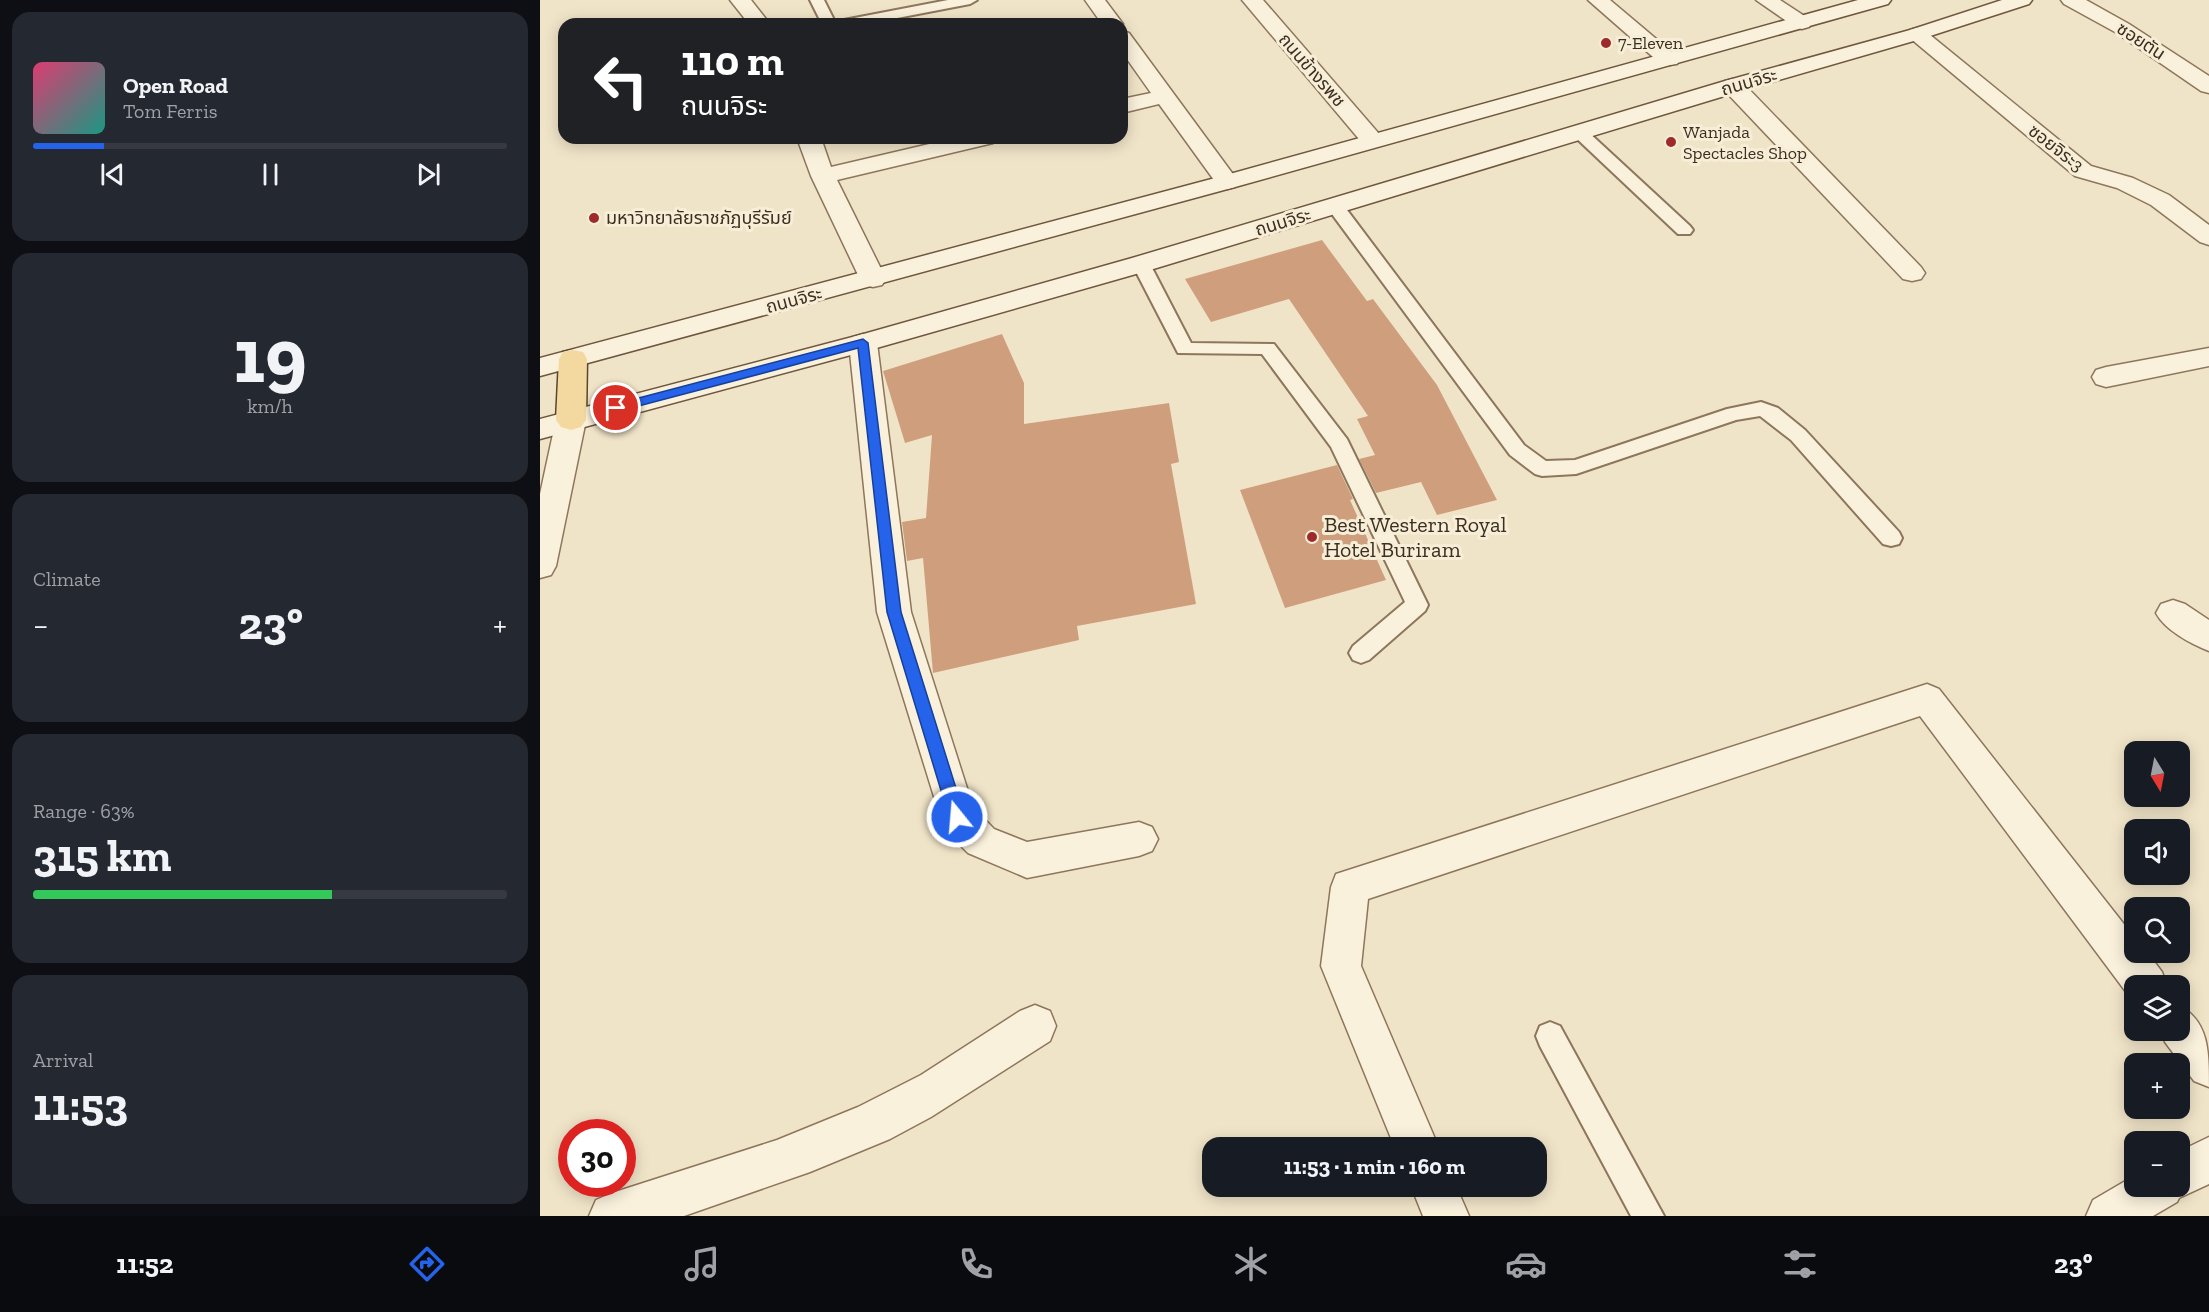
<!DOCTYPE html>
<html lang="en">
<head>
<meta charset="utf-8">
<style>
	:root { --surface:#171b24; --page:#242831; --text:#f1f3f6; --muted:#9ea1a6; --line:#363941; --accent:#2563eb }
	body { margin:0; font-family:"Zilla Slab","Noto Sans Thai",serif; background:var(--page); color:var(--text); height:100vh; display:flex; flex-direction:column; font-size:22px; white-space:nowrap }
	* { box-sizing:border-box; margin:0 }
	p { font-size:20px; color:var(--muted) }
	.icon { flex:none; width:33px; height:33px; fill:none; stroke:currentColor; stroke-width:2; stroke-linecap:round; stroke-linejoin:round }
	.map { position:relative; flex:1; overflow:hidden }
	.sheet { display:flex; flex-direction:column; gap:12px; padding:12px; background:#0d0f14; width:540px }
	.sheet>* { flex:none }
	.top-card { position:absolute; left:18px; top:18px; width:570px; height:126px; border-radius:18px; box-shadow:0 3px 15px #0003; background:#202124; color:#fff; overflow:hidden }
	.needle { width:39px; rotate:170deg }
	.buttons { position:absolute; left:1584px; top:741px; display:grid; gap:12px }
	.buttons a { display:grid; place-items:center; width:66px; height:66px; border-radius:12px; background:var(--surface); box-shadow:0 3px 15px #0003; font-size:30px }
	.speed { position:absolute; left:18px; top:1119px; display:flex; gap:12px; font-size:30px; font-weight:700; text-align:center }
	.speed>* { display:grid; place-content:center; width:78px; height:78px; border-radius:50%; background:var(--surface); box-shadow:0 3px 15px #0003; line-height:1 }
	.speed .limit { border:9px solid #d22; background:#fff; color:#111 }
	.pin { position:absolute; display:grid; place-items:center; width:51px; height:51px; color:#fff; margin:-26px; border:3px solid #fff; border-radius:50%; box-shadow:0 2px 6px #0007 }
	.me { position:absolute; width:66px; margin:-33px; rotate:343deg; stroke-linejoin:round; filter:drop-shadow(0 0 4px #0008) }
	.turn { display:flex; align-items:center; gap:21px; height:126px; padding:0 24px; font-size:27px }
	.turn .icon { width:78px; height:78px; stroke-width:2.5 }
	.turn b { display:block; font-size:42px; line-height:51px }
	.big { font-size:45px; font-weight:800; line-height:1.1 }
	.sheet .widget { flex:1; display:flex; flex-direction:column; justify-content:center; gap:9px; min-width:0; padding:0 21px; border-radius:18px; background:var(--page) }
	.sheet .dial { align-items:center; gap:0 }
	.dial b { font-size:78px; line-height:1 }
	.song { display:flex; align-items:center; gap:18px }
	.cover { width:72px; height:72px; border-radius:9px; background:linear-gradient(135deg,hsl(340 70% 55%),hsl(170 70% 35%)) }
	.played { height:6px; border-radius:3px; background:linear-gradient(90deg,var(--accent) 15%,var(--line) 15%) }
	.keys { display:flex; justify-content:space-around; direction:ltr }
	.heat { display:flex; justify-content:space-between; align-items:center; font-size:33px; direction:ltr }
	.charge { height:9px; border-radius:4px; background:linear-gradient(90deg,#34c759 63%,var(--line) 0) }
	.trip { position:absolute; left:662px; top:1137px; width:345px; height:60px; border-radius:18px; background:var(--surface); box-shadow:0 3px 15px #0003; font-weight:800; line-height:60px; text-align:center }
	.menu { display:flex; height:96px; justify-content:space-around; align-items:center; background:#090b0e; color:var(--muted) }
	.menu .icon { width:42px; height:42px }
	.menu .active { color:var(--accent) }
	.menu b { font-size:27px; color:var(--text) }
	main { display:flex; flex:1; min-height:0 }
	.map>svg:first-child { display:block }
	.building { fill:#cf9f7d }
	.lines { fill:none; stroke-linecap:round; stroke-linejoin:round }
	.service-casing { stroke:#8d765c; stroke-width:4 }
	.minor-casing { stroke:#8d765c; stroke-width:3 }
	.tertiary-casing { stroke:#8d765c; stroke-width:3 }
	.secondary-casing { stroke:#6f573f; stroke-width:3 }
	.primary-casing { stroke:#5b4430; stroke-width:3 }
	.service { fill:#faf1dc; fill-rule:evenodd }
	.minor { fill:#faf1dc; fill-rule:evenodd }
	.tertiary { fill:#faf1dc; fill-rule:evenodd }
	.secondary { fill:#faf1dc; fill-rule:evenodd }
	.primary { fill:#f3d9a0; fill-rule:evenodd }
	.route { fill:#2563eb; stroke:#184099; stroke-width:1.5 }
	.poi-dot { fill:#9e2a2b; stroke:#f7eed8; stroke-width:2 }
	.labels { text-anchor:middle; stroke-width:6; stroke-linejoin:round; paint-order:stroke }
	.far-street-label { font-size:18px; fill:#3d2e20; stroke:#f7eed8 }
	.far-poi-label { font-size:18px; fill:#3d2e20; stroke:#f7eed8; text-anchor:start }
	.poi-label { font-size:22px; fill:#3d2e20; stroke:#f7eed8; text-anchor:start }
</style>
</head>
<body>
<main>
<section class="sheet">
<div class="widget">
<div class="song"><i class="cover"></i><div><b>Open Road</b><p>Tom Ferris</p></div></div>
<div class="played"></div>
<div class="keys"><svg class="icon" aria-label="previous" viewBox="0 0 24 24"><path d="M18 5L8 12l10 7zM5 5v14"/></svg><svg class="icon" aria-label="pause" viewBox="0 0 24 24"><path d="M8 5v14M16 5v14"/></svg><svg class="icon" aria-label="next" viewBox="0 0 24 24"><path d="M6 5l10 7-10 7zM19 5v14"/></svg></div>
</div>
<div class="widget dial"><b>19</b><p>km/h</p></div>
<div class="widget"><p>Climate</p>
<div class="heat"><a>−</a><b class="big">23°</b><a>+</a></div>
</div>
<div class="widget"><p>Range · 63%</p><b class="big">315 km</b><div class="charge"></div></div>
<div class="widget"><p>Arrival</p><b class="big">11:53</b></div>
</section>
<div class="map">
<svg width="1669" height="1216" viewBox="0 0 1669 1216">
	<rect width="100%" height="100%" fill="#f0e4c8"/>
	<!-- building -->
	<g class="building">
		<path d="M 782,240 L 827,301 L 833,299 L 897,385 L 957,500 L 897,515 L 881,482 L 836,493 L 819,459 L 835,455 L 817,419 L 828,416 L 749,299 L 671,322 L 645,279 Z"/>
		<path d="M 462,334 L 484,383 L 484,424 L 629,403 L 639,462 L 631,464 L 656,604 L 537,626 L 539,640 L 393,673 L 383,558 L 367,561 L 362,522 L 386,518 L 392,435 L 365,443 L 343,371 Z"/>
		<path d="M 797,465 L 813,499 L 810,500 L 846,580 L 745,608 L 700,490 Z"/>
	</g>
	<g class="lines">
		<!-- service casing -->
		<g class="service-casing">
			<g id="service">
				<path d="M 270,0 L 284,0 L 296,24 L 282,24 Z"/>
				<path d="M 408,0 L 437,0 L 430,4 L 326,24 L 297,24 L 304,20 Z"/>
				<path d="M 1040,128 L 1046,130 L 1150,226 L 1153,230 L 1150,234 L 1138,234 L 1034,136 L 1032,133 L 1034,130 Z"/>
				<path d="M 795,201 L 801,202 L 984,445 L 1006,461 L 1035,460 L 1187,409 L 1221,402 L 1238,408 L 1265,430 L 1359,532 L 1362,538 L 1359,544 L 1351,546 L 1343,544 L 1251,440 L 1220,416 L 1196,420 L 1036,474 L 1002,476 L 995,474 L 970,455 L 789,210 L 787,206 L 789,202 Z"/>
				<path d="M 601,259 L 607,260 L 610,264 L 651,343 L 734,344 L 807,439 L 888,605 L 885,611 L 829,660 L 821,663 L 813,660 L 809,653 L 813,646 L 865,602 L 791,447 L 722,354 L 638,353 L 592,264 L 595,260 Z"/>
				<path d="M 1010,1022 L 1020,1026 L 1124,1216 L 1091,1216 L 1000,1046 L 996,1036 L 1000,1026 Z"/>
			</g>
		</g>
		<!-- minor casing -->
		<g class="minor-casing">
			<g id="minor">
				<path d="M 190,0 L 211,0 L 230,24 L 209,24 Z"/>
				<path d="M 545,0 L 565,0 L 583,24 L 582,26 L 582,24 L 562,24 Z"/>
				<path d="M 702,0 L 723,0 L 840,135 L 844,140 L 840,145 L 832,147 L 824,145 Z"/>
				<path d="M 1048,0 L 1070,0 L 1140,59 L 1137,64 L 1129,65 L 1121,64 Z"/>
				<path d="M 1216,0 L 1240,0 L 1269,19 L 1272,23 L 1269,27 L 1262,29 L 1255,27 Z"/>
				<path d="M 1521,0 L 1546,0 L 1589,24 L 1669,76 L 1669,93 L 1661,91 L 1575,32 L 1524,4 Z"/>
				<path d="M 1377,28 L 1384,30 L 1551,166 L 1593,178 L 1629,195 L 1669,225 L 1669,245 L 1660,242 L 1611,205 L 1577,188 L 1535,176 L 1370,38 L 1367,34 L 1370,30 Z"/>
				<path d="M 582,31 L 589,33 L 695,177 L 699,182 L 695,187 L 687,189 L 679,187 L 619,104 L 582,113 L 582,99 L 611,93 L 582,52 Z"/>
				<path d="M 1193,79 L 1201,81 L 1381,267 L 1385,273 L 1381,279 L 1372,281 L 1363,279 L 1185,91 L 1182,86 L 1185,81 Z"/>
				<path d="M 257,138 L 281,138 L 291,167 L 415,138 L 457,138 L 453,143 L 297,180 L 346,279 L 342,285 L 333,287 L 324,285 L 320,279 L 271,176 Z"/>
				<path d="M 323,334 L 333,337 L 337,343 L 371,612 L 433,807 L 454,829 L 487,842 L 599,822 L 612,827 L 618,839 L 612,851 L 599,856 L 487,878 L 428,853 L 404,829 L 337,612 L 309,343 L 313,337 Z"/>
				<path d="M 1669,348 L 1669,366 L 1566,387 L 1556,384 L 1552,377 L 1556,370 L 1566,367 Z"/>
				<path d="M 1633,600 L 1645,604 L 1669,620 L 1669,651 C 1651,644 1625,630 1616,613 L 1621,604 Z"/>
				<path d="M 1387,684 L 1399,689 L 1594,937 L 1594,952 L 1607,952 L 1622,972 L 1627,986 L 1594,986 L 1594,1001 L 1592,1000 L 1380,716 L 828,899 L 821,966 L 899,1148 L 855,1148 L 781,966 L 791,887 L 796,874 Z"/>
				<path d="M 495,1005 L 510,1011 L 516,1026 L 510,1041 L 391,1117 L 350,1139 L 270,1172 L 144,1216 L 49,1216 L 56,1200 L 72,1193 L 237,1140 L 318,1107 L 381,1075 L 480,1011 Z"/>
				<path d="M 1640,1006 C 1669,1022 1669,1052 1669,1087 L 1654,1081 L 1625,1042 L 1621,1030 L 1640,1030 Z"/>
				<path d="M 1669,1137 L 1669,1184 L 1639,1198 L 1637,1202 L 1613,1216 L 1546,1216 L 1553,1200 L 1594,1176 L 1594,1186 L 1640,1186 L 1640,1151 Z"/>
				<path d="M 871,1186 L 916,1186 L 929,1216 L 883,1216 Z"/>
			</g>
		</g>
		<!-- tertiary casing -->
		<g class="tertiary-casing">
			<path id="tertiary" d="M 31,410 L 41,413 L 46,420 L 16,566 L 11,575 L 0,578 L 0,494 L 16,420 L 21,413 Z"/>
		</g>
		<!-- secondary casing -->
		<g class="secondary-casing">
			<g id="secondary">
				<path d="M 1318,0 L 1351,0 L 1348,4 L 695,187 L 0,376 L 0,358 L 679,177 Z"/>
				<path d="M 1462,0 L 1492,0 L 1489,4 L 1384,38 L 1201,91 L 610,270 L 333,349 L 0,439 L 0,419 L 320,335 L 592,258 L 1185,81 L 1370,30 Z"/>
			</g>
		</g>
		<!-- primary casing -->
		<g class="primary-casing">
			<path id="primary" d="M 33,350 L 43,352 L 47,359 L 46,420 L 41,427 L 31,430 L 21,427 L 16,420 L 19,359 L 23,352 Z"/>
		</g>
		<!-- service -->
		<use href="#service" class="service"/>
		<!-- minor -->
		<use href="#minor" class="minor"/>
		<!-- tertiary -->
		<use href="#tertiary" class="tertiary"/>
		<!-- secondary -->
		<use href="#secondary" class="secondary"/>
		<!-- primary -->
		<use href="#primary" class="primary"/>
	</g>
	<!-- route -->
	<path class="route" d="M 323,339 L 328,343 L 361,612 L 425,817 L 423,822 L 417,824 L 412,822 L 409,817 L 347,612 L 318,348 L 76,412 L 70,408 L 76,404 Z"/>
	<!-- markers -->
	<g class="poi-dot">
		<circle cx="1066" cy="43" r="6"/>
		<circle cx="1131" cy="142" r="6"/>
		<circle cx="54" cy="218" r="6"/>
		<circle cx="772" cy="537" r="6"/>
	</g>
	<g class="labels">
		<!-- far-street labels -->
		<g class="far-street-label">
			<text transform="translate(1601 41) rotate(33)" y="6">ซอยตัน</text>
			<text transform="translate(772 70) rotate(49)" y="6">ถนนข้างรพช</text>
			<text transform="translate(1209 82) rotate(-16)" y="6">ถนนจิระ</text>
			<text transform="translate(1516 148) rotate(38)" y="6">ซอยจิระ3</text>
			<text transform="translate(743 222) rotate(-17)" y="6">ถนนจิระ</text>
			<text transform="translate(254 300) rotate(-15)" y="6">ถนนจิระ</text>
		</g>
		<!-- far-poi labels -->
		<g class="far-poi-label">
			<text x="1078" y="49">7-Eleven</text>
			<text x="1143" y="138">Wanjada<tspan x="1143" dy="21">Spectacles Shop</tspan></text>
			<text x="66" y="224">มหาวิทยาลัยราชภัฏบุรีรัมย์</text>
		</g>
		<!-- poi labels -->
		<g class="poi-label">
			<text x="784" y="532">Best Western Royal<tspan x="784" dy="25">Hotel Buriram</tspan></text>
		</g>
	</g>
</svg>
<div class="buttons">
<a><svg class="needle" viewBox="-14 -14 28 28"><path d="M0-13l5 13h-10z" fill="#e53935"/><path d="M0 13l5-13h-10z" fill="#9ea1a6"/></svg></a>
<a><svg class="icon" aria-label="sound" viewBox="0 0 24 24"><path d="M4 9h4l5-4v14l-5-4H4zM17 9q2 3 0 6"/></svg></a>
<a><svg class="icon" aria-label="search" viewBox="0 0 24 24"><circle cx="10" cy="10" r="6"/><path d="M15 15l6 6"/></svg></a>
<a><svg class="icon" aria-label="layers" viewBox="0 0 24 24"><path d="M12 4l9 5-9 5-9-5zM3 14l9 5 9-5"/></svg></a>
<a>+</a>
<a>−</a>
</div>
<div class="speed"><div class="limit">30</div></div>
<div class="pin" style="left:76px;top:408px;background:#d93025"><svg class="icon" aria-label="arrive" viewBox="0 0 24 24"><path d="M6 21V4h12l-3 4 3 4H6"/></svg></div>
<svg class="me" style="left:417px;top:817px" viewBox="-20 -20 40 40"><circle r="17" fill="#2563eb" stroke="#fff" stroke-width="3"/><path d="M0-11L8 9 0 5-8 9z" fill="#fff"/></svg>
<div class="trip">11:53 · 1 min · 160 m</div>
<div class="top-card">
<div class="turn"><svg class="icon" aria-label="left" viewBox="0 0 24 24"><path d="M17 20v-9H6M10 6l-5 5 5 5"/></svg><div><b>110 m</b>ถนนจิระ</div></div>
</div>
</div>
</main>
<nav class="menu">
<b>11:52</b>
<svg class="icon active" aria-label="directions" viewBox="0 0 24 24"><path d="M12 3l9 9-9 9-9-9zM9 14v-3h6M13 9l2 2-2 2"/></svg>
<svg class="icon" aria-label="music" viewBox="0 0 24 24"><path d="M9 18V5l10-2v13"/><circle cx="6" cy="18" r="3"/><circle cx="16" cy="16" r="3"/></svg>
<svg class="icon" aria-label="phone" viewBox="0 0 24 24"><path d="M5 4h4l2 5-3 2q2 4 5 5l2-3 5 2v4C11 20 4 13 5 4z"/></svg>
<svg class="icon" aria-label="climate" viewBox="0 0 24 24"><path d="M12 3v18M4 7l16 10M4 17L20 7"/></svg>
<svg class="icon" aria-label="car" viewBox="0 0 24 24"><path d="M5 17H2v-5l4-1 3-4h7l3 4 3 1v5h-3M9 17h6M6 11h13"/><circle cx="7" cy="17" r="2"/><circle cx="17" cy="17" r="2"/></svg>
<svg class="icon" aria-label="filters" viewBox="0 0 24 24"><path d="M4 7h16M4 17h16"/><circle cx="9" cy="7" r="2"/><circle cx="15" cy="17" r="2"/></svg>
<b>23°</b>
</nav>
</body>
</html>
